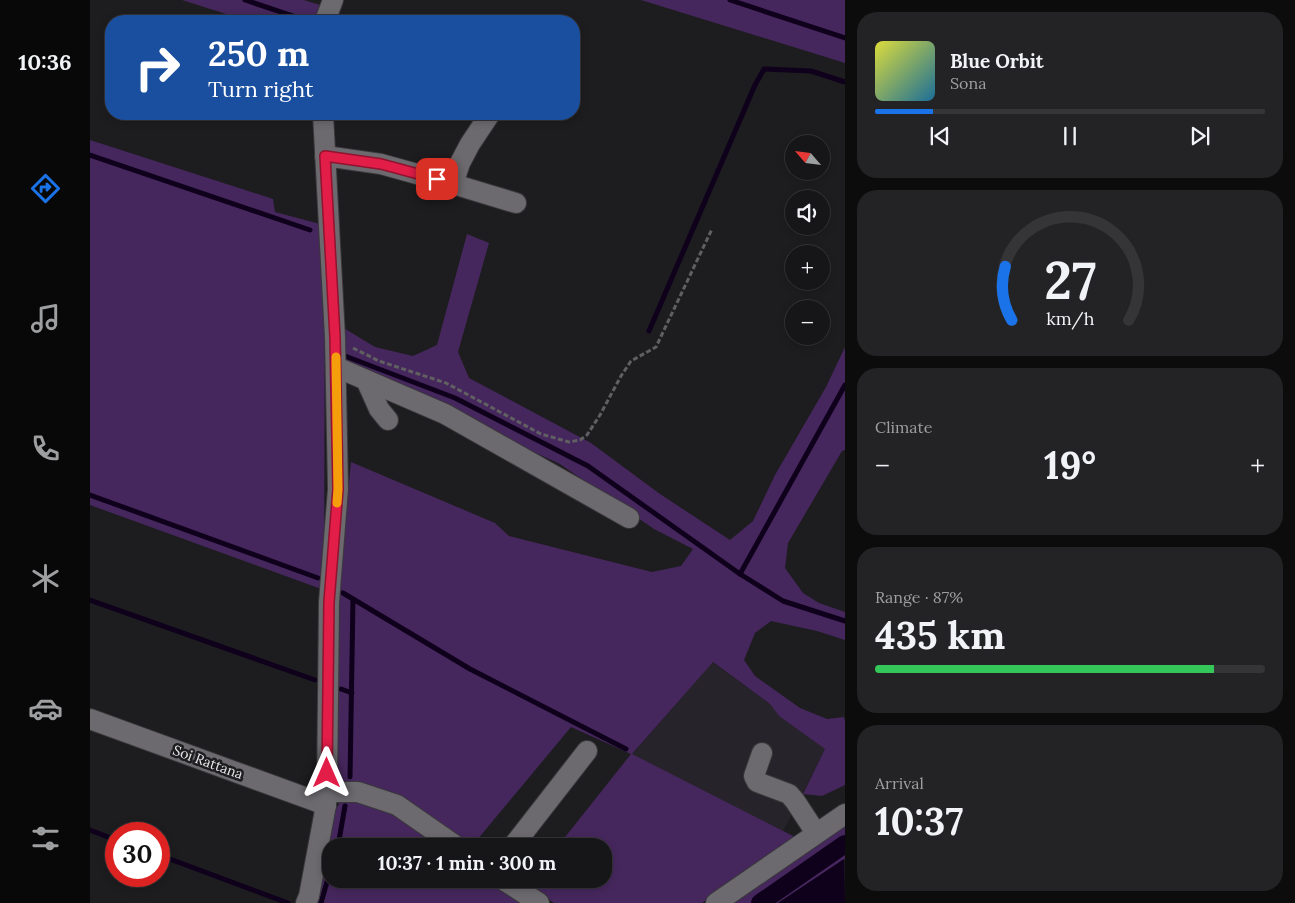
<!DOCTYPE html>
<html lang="en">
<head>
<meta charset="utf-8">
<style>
	:root { --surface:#161517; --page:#232224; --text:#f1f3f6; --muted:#9e9fa1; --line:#353436; --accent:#1a73e8 }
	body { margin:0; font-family:Lora,serif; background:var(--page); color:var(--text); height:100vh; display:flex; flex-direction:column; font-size:19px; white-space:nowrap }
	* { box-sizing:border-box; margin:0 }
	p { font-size:16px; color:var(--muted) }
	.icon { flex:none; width:28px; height:28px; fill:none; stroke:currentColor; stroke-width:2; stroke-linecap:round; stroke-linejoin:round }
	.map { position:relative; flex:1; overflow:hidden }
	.drawer { display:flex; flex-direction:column; gap:12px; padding:12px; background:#0c0c0d; width:450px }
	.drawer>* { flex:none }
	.top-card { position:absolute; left:15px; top:15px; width:475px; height:105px; border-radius:20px; box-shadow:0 2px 8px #0003,0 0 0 1px var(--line); background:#1a4fa0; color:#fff; overflow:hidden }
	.needle { width:32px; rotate:298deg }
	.fabs { position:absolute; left:695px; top:135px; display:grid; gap:10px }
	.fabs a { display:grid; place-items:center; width:45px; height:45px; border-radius:50%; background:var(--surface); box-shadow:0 2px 8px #0003,0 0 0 1px var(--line); font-size:25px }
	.speed { position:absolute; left:15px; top:822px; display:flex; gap:10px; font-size:25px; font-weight:700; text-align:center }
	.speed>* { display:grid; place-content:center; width:65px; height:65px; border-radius:50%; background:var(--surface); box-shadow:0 2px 8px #0003,0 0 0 1px var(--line); line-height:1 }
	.speed .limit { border:8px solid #d22; background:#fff; color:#111 }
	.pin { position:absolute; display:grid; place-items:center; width:42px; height:42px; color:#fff; margin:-21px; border-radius:10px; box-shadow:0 2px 8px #0006 }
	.me { position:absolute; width:55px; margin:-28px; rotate:0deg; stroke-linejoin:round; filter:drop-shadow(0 0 4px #0008) }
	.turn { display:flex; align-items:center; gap:18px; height:105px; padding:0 20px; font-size:22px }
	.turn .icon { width:65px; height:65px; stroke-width:2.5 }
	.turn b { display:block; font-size:35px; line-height:42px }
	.big { font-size:38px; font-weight:800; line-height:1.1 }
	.drawer .card { flex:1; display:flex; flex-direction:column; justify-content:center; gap:8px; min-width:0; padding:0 18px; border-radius:20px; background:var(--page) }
	.drawer .dial { align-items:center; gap:0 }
	.dial svg { height:130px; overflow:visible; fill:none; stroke:var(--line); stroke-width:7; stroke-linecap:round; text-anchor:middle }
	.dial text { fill:var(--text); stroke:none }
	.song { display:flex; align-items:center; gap:15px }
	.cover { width:60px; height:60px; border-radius:8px; background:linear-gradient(135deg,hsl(60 70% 55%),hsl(200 70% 35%)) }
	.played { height:5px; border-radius:2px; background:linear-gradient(90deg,var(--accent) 15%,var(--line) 15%) }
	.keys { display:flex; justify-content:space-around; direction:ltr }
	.heat { display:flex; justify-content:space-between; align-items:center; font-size:28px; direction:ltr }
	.charge { height:8px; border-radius:4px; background:linear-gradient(90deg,#34c759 87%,var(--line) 0) }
	.trip { position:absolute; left:232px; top:838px; width:290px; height:50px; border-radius:20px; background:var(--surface); box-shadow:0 2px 8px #0003,0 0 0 1px var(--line); font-weight:800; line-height:50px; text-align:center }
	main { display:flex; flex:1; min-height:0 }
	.menu { display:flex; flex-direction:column; width:90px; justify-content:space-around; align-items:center; background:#090809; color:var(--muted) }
	.menu .icon { width:35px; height:35px }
	.menu .active { color:var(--accent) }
	.menu b { font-size:22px; color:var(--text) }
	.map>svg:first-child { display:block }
	.built { fill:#27232b }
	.green { fill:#46275d }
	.water { fill:#0f001c }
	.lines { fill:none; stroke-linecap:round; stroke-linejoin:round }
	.stream { stroke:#0f001c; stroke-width:5 }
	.canal { stroke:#0f001c; stroke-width:18 }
	.minor-casing { stroke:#39383a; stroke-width:22 }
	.path { stroke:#605f61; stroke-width:3; stroke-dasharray:5 2.5; stroke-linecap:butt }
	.minor { stroke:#6c6a6e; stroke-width:20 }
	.route-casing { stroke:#92132f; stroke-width:12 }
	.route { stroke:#e11d48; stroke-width:9 }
	.slow { stroke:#f59e0b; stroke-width:9 }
	.labels { text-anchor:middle; stroke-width:5; stroke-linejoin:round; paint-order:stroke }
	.street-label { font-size:14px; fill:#e6e5e7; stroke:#1d1c1f }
</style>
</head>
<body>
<main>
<nav class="menu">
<b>10:36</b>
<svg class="icon active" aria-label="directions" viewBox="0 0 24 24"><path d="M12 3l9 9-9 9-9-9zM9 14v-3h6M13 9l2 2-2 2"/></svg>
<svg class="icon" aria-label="music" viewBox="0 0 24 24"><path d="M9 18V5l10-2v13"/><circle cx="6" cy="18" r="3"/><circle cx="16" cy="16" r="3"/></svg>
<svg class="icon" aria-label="phone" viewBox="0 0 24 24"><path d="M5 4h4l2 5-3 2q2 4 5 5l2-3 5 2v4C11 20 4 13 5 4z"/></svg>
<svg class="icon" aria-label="climate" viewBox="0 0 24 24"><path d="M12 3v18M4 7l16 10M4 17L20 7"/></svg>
<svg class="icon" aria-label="car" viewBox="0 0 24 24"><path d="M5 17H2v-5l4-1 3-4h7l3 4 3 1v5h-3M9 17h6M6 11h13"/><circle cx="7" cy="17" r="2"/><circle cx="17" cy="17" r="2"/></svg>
<svg class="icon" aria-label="filters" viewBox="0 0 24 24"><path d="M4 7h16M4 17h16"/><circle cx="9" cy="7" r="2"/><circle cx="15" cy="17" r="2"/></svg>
</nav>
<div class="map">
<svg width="755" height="903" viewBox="0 0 755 903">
	<rect width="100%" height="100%" fill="#1d1c1f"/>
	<!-- built -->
	<path class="built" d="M 622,662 L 680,704 L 689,716 L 735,749 L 693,831 L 542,755 Z"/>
	<!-- green -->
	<g class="green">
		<path d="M 92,0 L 214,0 L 230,5 L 224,21 L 158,21 Z"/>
		<path d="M 551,0 L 755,0 L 755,63 Z"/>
		<path d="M 0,140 L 183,199 L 185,212 L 230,224 L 235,266 L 234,590 L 0,505 Z"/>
		<path d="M 377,234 L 399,243 L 368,352 L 379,378 L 501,443 L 570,494 L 640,540 L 663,521 L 685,475 L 736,387 L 755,347 L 755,450 L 752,451 L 698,543 L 695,568 L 713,593 L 729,603 L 755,612 L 755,640 L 727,631 L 681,621 L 665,633 L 654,660 L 665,676 L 710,708 L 737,719 L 754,717 L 755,721 L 755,785 L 732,796 L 713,794 L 735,749 L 689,716 L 680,704 L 623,662 L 542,754 L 705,837 L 612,903 L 464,903 L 437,885 L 442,879 L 514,879 L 514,846 L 468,846 L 541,754 L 481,727 L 382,846 L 377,846 L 331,812 L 248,783 L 245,775 L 247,600 L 261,462 L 405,523 L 419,536 L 562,572 L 591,566 L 603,549 L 564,529 L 470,464 L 254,365 L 252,327 L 285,347 L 323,356 L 347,345 Z"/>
		<path d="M 269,798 L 305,812 L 355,846 L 241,846 L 241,879 L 402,879 L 437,903 L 222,903 L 245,812 L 251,799 Z"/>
		<path d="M 755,823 L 755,859 L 688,903 L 640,903 Z"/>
	</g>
	<!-- water -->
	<path class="water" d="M 754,859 L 755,903 L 688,903 Z"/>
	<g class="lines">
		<!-- stream -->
		<g class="stream">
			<path d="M 155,0 L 218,21"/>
			<path d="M 640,0 L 755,38"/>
			<path d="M 0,155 L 220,230"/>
			<path d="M 559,331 L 665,85 L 674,69 L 721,71 L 755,82"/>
			<path d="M 255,356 L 365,398 L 498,466 L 650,574"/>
			<path d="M 755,385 L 650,574 L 693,601 L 755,621"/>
			<path d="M 0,495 L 228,578"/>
			<path d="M 253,593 L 380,669 L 536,749"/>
			<path d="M 0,600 L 225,680"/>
			<path d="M 251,689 L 262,693"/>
			<path d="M 260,777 L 263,599"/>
			<path d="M 0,830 L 26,840"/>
			<path d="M 248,846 L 255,806"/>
			<path d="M 69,855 L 198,903"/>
			<path d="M 231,903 L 241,868"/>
		</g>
		<!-- canal -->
		<path class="canal" d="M 670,903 L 755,844"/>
		<!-- minor casing -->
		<g class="minor-casing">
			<g id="minor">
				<path d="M 235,21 L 243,0"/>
				<path d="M 233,114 L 245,337 L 248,489 L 239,602 L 237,792"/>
				<path d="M 235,156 L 291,164 L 363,184 L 370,163 L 380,144 L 400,114"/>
				<path d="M 363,184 L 426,203"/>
				<path d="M 246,367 L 355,414 L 539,518"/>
				<path d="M 276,380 L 289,409 L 298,420"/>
				<path d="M 0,719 L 236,805"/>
				<path d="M 672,753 L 664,776 L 667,782 L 699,794 L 705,801 L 726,833"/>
				<path d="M 423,846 L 497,751"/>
				<path d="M 412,879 L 449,903"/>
				<path d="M 216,903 L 219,896 L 236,805 L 237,792 L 268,792 L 307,805 L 366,846"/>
				<path d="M 626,903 L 755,814"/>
			</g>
		</g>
		<!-- path -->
		<path class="path" d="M 263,348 L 289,361 L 356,383 L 451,434 L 479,442 L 490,440 L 497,435 L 510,415 L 531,376 L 541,361 L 566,347 L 622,229"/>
		<!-- minor -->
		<use href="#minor" class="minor"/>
	</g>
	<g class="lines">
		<!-- route casing -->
		<g class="route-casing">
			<path id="route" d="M 237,773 L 239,602 L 248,489 L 245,337 L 235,156 L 291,164 L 347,179"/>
		</g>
		<!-- route -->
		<use href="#route" class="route"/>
		<!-- slow -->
		<path class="slow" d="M 246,357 L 248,489 L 247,503"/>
	</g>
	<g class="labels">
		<!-- street labels -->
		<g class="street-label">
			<text transform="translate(118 762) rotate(20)" y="5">Soi Rattana</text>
		</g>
	</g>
</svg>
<div class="fabs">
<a><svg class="needle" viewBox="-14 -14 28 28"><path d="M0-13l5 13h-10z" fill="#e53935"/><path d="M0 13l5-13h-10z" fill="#9e9fa1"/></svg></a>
<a><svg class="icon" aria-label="sound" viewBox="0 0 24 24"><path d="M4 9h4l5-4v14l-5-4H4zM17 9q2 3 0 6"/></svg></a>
<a>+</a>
<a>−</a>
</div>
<div class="speed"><div class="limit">30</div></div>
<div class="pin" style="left:347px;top:179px;background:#d93025"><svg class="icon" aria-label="arrive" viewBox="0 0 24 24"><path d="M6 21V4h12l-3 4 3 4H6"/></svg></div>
<svg class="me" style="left:237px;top:773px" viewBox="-20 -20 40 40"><path d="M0-17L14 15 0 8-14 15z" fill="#e11d48" stroke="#fff" stroke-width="4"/></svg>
<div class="trip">10:37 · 1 min · 300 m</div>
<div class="top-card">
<div class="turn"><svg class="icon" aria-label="right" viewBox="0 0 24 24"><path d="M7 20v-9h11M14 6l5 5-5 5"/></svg><div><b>250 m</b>Turn right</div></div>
</div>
</div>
<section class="drawer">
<div class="card">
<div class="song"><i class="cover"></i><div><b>Blue Orbit</b><p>Sona</p></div></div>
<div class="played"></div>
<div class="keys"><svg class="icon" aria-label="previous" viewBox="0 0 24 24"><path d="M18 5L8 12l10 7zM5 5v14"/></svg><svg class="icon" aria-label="pause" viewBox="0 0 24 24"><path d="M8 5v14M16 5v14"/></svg><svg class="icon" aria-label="next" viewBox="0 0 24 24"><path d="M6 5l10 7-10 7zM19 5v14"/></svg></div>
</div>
<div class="card dial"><svg viewBox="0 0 100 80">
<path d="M14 69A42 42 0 1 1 86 69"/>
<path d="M14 69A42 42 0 0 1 10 36" stroke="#1a73e8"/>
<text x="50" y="56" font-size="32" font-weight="700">27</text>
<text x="50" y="72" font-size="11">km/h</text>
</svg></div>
<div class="card"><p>Climate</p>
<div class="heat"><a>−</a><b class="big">19°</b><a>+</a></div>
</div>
<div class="card"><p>Range · 87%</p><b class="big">435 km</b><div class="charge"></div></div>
<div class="card"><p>Arrival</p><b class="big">10:37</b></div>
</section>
</main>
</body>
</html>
